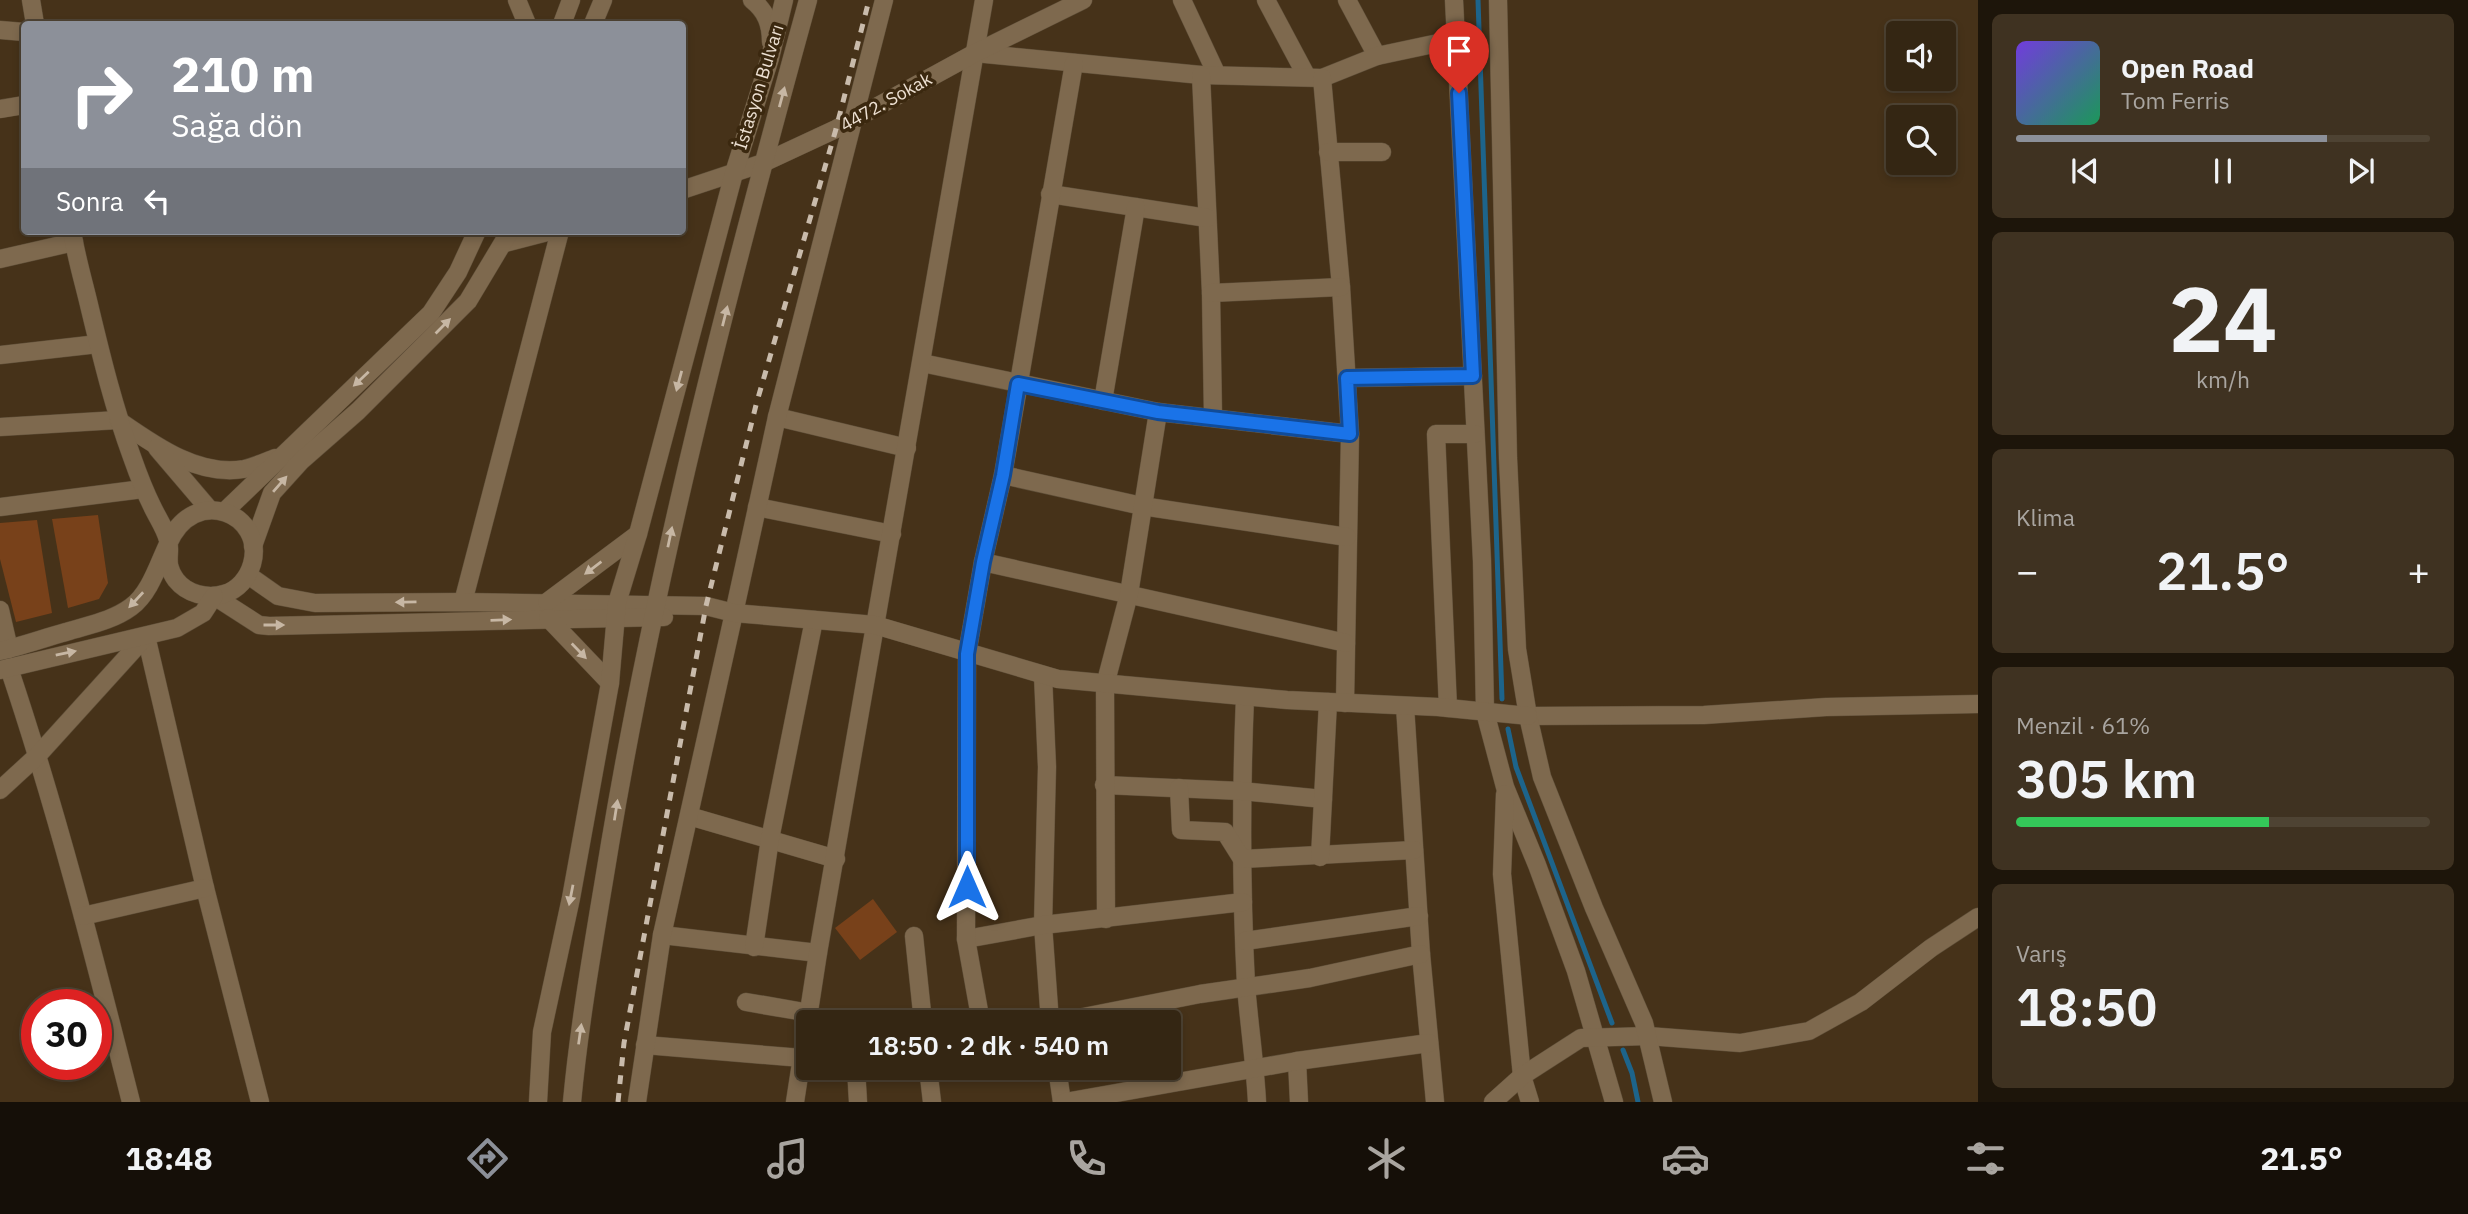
<!DOCTYPE html>
<html lang="tr">
<head>
<meta charset="utf-8">
<style>
	:root { --surface:#342613; --page:#3f3221; --text:#f1f3f6; --muted:#a9a5a0; --line:#4e4333; --accent:#8c9099 }
	body { margin:0; font-family:"IBM Plex Sans",sans-serif; background:var(--page); color:var(--text); height:100vh; display:flex; flex-direction:column; font-size:26px; white-space:nowrap }
	* { box-sizing:border-box; margin:0 }
	p { font-size:23px; color:var(--muted) }
	.icon { flex:none; width:38px; height:38px; fill:none; stroke:currentColor; stroke-width:2; stroke-linecap:round; stroke-linejoin:round }
	.map { position:relative; flex:1; overflow:hidden }
	.details { display:flex; flex-direction:column; gap:14px; padding:14px; background:#1d150a; width:490px }
	.details>* { flex:none }
	.top-card { position:absolute; left:21px; top:21px; width:665px; height:214px; border-radius:7px; box-shadow:0 4px 10px #0003,0 0 0 2px var(--line); background:#8c9099; color:#fff; overflow:hidden }
	.controls { position:absolute; left:1886px; top:21px; display:grid; gap:14px }
	.controls a { display:grid; place-items:center; width:70px; height:70px; border-radius:7px; background:var(--surface); box-shadow:0 4px 10px #0003,0 0 0 2px var(--line); font-size:35px }
	.speed { position:absolute; left:21px; top:989px; display:flex; gap:14px; font-size:35px; font-weight:700; text-align:center }
	.speed>* { display:grid; place-content:center; width:91px; height:91px; border-radius:50%; background:var(--surface); box-shadow:0 4px 10px #0003,0 0 0 2px var(--line); line-height:1 }
	.speed .limit { border:10px solid #d22; background:#fff; color:#111 }
	.pin { position:absolute; display:grid; place-items:center; width:60px; height:60px; color:#fff; margin:-72px -30px; border-radius:50% 50% 50% 0; rotate:-45deg; box-shadow:0 0 7px #0007 }
	.pin .icon { rotate:45deg }
	.me { position:absolute; width:77px; margin:-38px; rotate:0deg; stroke-linejoin:round; filter:drop-shadow(0 0 5px #0008) }
	.turn { display:flex; align-items:center; gap:24px; height:147px; padding:0 35px; font-size:32px }
	.turn .icon { width:91px; height:91px; stroke-width:2.5 }
	.turn b { display:block; font-size:49px; line-height:60px }
	.then { display:flex; align-items:center; height:66px; padding:0 35px; background:#0003; gap:14px; font-size:26px }
	.big { font-size:52px; font-weight:600; line-height:1.1 }
	.details .tile { flex:1; display:flex; flex-direction:column; justify-content:center; gap:10px; min-width:0; padding:0 24px; border-radius:10px; background:var(--page) }
	.details .dial { align-items:center; gap:0 }
	.dial b { font-size:91px; line-height:1 }
	.song { display:flex; align-items:center; gap:21px }
	.cover { width:84px; height:84px; border-radius:10px; background:linear-gradient(135deg,hsl(260 70% 55%),hsl(150 70% 35%)) }
	.played { height:7px; border-radius:4px; background:linear-gradient(90deg,var(--accent) 75%,var(--line) 75%) }
	.keys { display:flex; justify-content:space-around; direction:ltr }
	.heat { display:flex; justify-content:space-between; align-items:center; font-size:38px; direction:ltr }
	.charge { height:10px; border-radius:5px; background:linear-gradient(90deg,#34c759 61%,var(--line) 0) }
	.trip { position:absolute; left:796px; top:1010px; width:385px; height:70px; border-radius:7px; background:var(--surface); box-shadow:0 4px 10px #0003,0 0 0 2px var(--line); font-weight:600; line-height:70px; text-align:center }
	.dock { display:flex; height:112px; justify-content:space-around; align-items:center; background:#150f08; color:var(--muted) }
	.dock .icon { width:49px; height:49px }
	.dock .active { color:var(--accent) }
	.dock b { font-size:32px; color:var(--text) }
	main { display:flex; flex:1; min-height:0 }
	.map>svg:first-child { display:block }
	.lines { fill:none; stroke-linecap:round; stroke-linejoin:round }
	.stream { stroke:#1d648b; stroke-width:5 }
	.building { fill:#78411a }
	.street-casing { stroke:#5e4e38; stroke-width:19 }
	.secondary-casing { stroke:#5e4e38; stroke-width:19 }
	.street { stroke:#7e694e; stroke-width:18 }
	.secondary { stroke:#7e694e; stroke-width:18 }
	.rail { stroke:#c9bbab; stroke-width:5; stroke-dasharray:9 9; stroke-linecap:butt }
	.oneway { fill:#c7b7a4 }
	.route-casing { stroke:#114b97; stroke-width:18 }
	.route { stroke:#1a73e8; stroke-width:12 }
	.labels { text-anchor:middle; stroke-width:7; stroke-linejoin:round; paint-order:stroke }
	.street-label { font-size:18px; fill:#eee1d3; stroke:#3b280f }
</style>
</head>
<body>
<main>
<div class="map">
<svg width="1978" height="1102" viewBox="0 0 1978 1102">
	<rect width="100%" height="100%" fill="#463219"/>
	<g class="lines">
		<!-- stream -->
		<g class="stream">
			<path d="M 1478,0 L 1502,699"/>
			<path d="M 1508,729 L 1516,767 L 1612,1023"/>
			<path d="M 1623,1050 L 1632,1073 L 1638,1102"/>
		</g>
	</g>
	<!-- building -->
	<g class="building">
		<path d="M 98,515 L 108,583 L 99,599 L 68,608 L 52,519 Z"/>
		<path d="M 37,520 L 52,613 L 16,622 L 0,559 L 0,523 Z"/>
		<path d="M 873,899 L 897,932 L 860,960 L 835,928 Z"/>
	</g>
	<g class="lines">
		<!-- street casing -->
		<g class="street-casing">
			<g id="street">
				<path d="M 1182,0 L 1217,75"/>
				<path d="M 1266,0 L 1307,77"/>
				<path d="M 1347,0 L 1377,56"/>
				<path d="M 1454,0 L 1482,561 L 1485,712 L 1505,787 L 1537,865 L 1576,971 L 1614,1102"/>
				<path d="M 0,30 L 24,32"/>
				<path d="M 975,53 L 1201,75 L 1322,78 L 1377,56 L 1457,39"/>
				<path d="M 1201,75 L 1211,293 L 1213,417"/>
				<path d="M 1322,78 L 1341,287 L 1350,434 L 1345,703"/>
				<path d="M 0,109 L 24,105"/>
				<path d="M 1328,152 L 1382,152"/>
				<path d="M 1050,194 L 1207,218"/>
				<path d="M 0,259 L 74,242"/>
				<path d="M 1211,293 L 1341,287"/>
				<path d="M 0,355 L 98,344"/>
				<path d="M 922,363 L 1158,412 L 1350,434"/>
				<path d="M 1347,378 L 1473,376"/>
				<path d="M 1103,401 L 1136,207"/>
				<path d="M 777,417 L 907,448"/>
				<path d="M 0,427 L 118,420"/>
				<path d="M 1003,475 L 1142,506 L 1347,537"/>
				<path d="M 0,507 L 143,489"/>
				<path d="M 757,507 L 892,534"/>
				<path d="M 983,562 L 1346,643"/>
				<path d="M 463,602 L 560,231"/>
				<path d="M 0,610 L 9,649"/>
				<path d="M 146,636 L 205,888 L 260,1102"/>
				<path d="M 9,668 C 57,811 94,956 131,1102"/>
				<path d="M 1043,675 L 1047,767 L 1043,925 L 1050,1022"/>
				<path d="M 1245,697 C 1241,793 1241,889 1246,985 C 1249,1024 1255,1063 1257,1102"/>
				<path d="M 1405,706 L 1421,954 L 1435,1102"/>
				<path d="M 1448,708 L 1436,434 L 1475,434"/>
				<path d="M 1528,716 L 1704,715 L 1826,707 L 1978,704"/>
				<path d="M 1104,785 L 1241,791 L 1323,799"/>
				<path d="M 1179,788 L 1181,830 L 1225,832 L 1242,859 L 1414,850"/>
				<path d="M 0,790 L 38,755 L 146,636"/>
				<path d="M 1505,794 L 1502,874 L 1522,1076 L 1530,1102"/>
				<path d="M 689,816 L 836,859"/>
				<path d="M 1320,857 L 1328,702"/>
				<path d="M 83,916 L 205,888"/>
				<path d="M 1106,919 L 1105,685 L 1129,594 L 1158,412"/>
				<path d="M 662,935 L 818,953"/>
				<path d="M 914,936 L 923,1022"/>
				<path d="M 966,939 L 1043,925 L 1243,902"/>
				<path d="M 1245,941 L 1419,916"/>
				<path d="M 754,947 L 770,839 L 814,620"/>
				<path d="M 746,1002 L 810,1013"/>
				<path d="M 981,1022 L 966,939 L 967,654 L 983,562 L 1003,475 L 1074,63"/>
				<path d="M 1058,1022 L 1200,994 L 1310,978 L 1421,954"/>
				<path d="M 645,1045 L 802,1058"/>
				<path d="M 1297,1061 L 1299,1102"/>
				<path d="M 856,1068 L 858,1102"/>
				<path d="M 928,1068 L 932,1102"/>
				<path d="M 1057,1068 L 1062,1102"/>
				<path d="M 637,1102 L 662,935 L 734,613 L 777,417 L 884,0"/>
				<path d="M 795,1102 L 818,953 L 984,0"/>
				<path d="M 1065,1102 L 1297,1061 L 1429,1043"/>
				<path d="M 1493,1102 L 1522,1076 L 1581,1038 L 1648,1036 L 1740,1043 L 1809,1031 L 1861,1002 L 1931,948 L 1978,917"/>
			</g>
		</g>
		<!-- secondary casing -->
		<g class="secondary-casing">
			<g id="secondary">
				<path d="M 31,0 L 35,24"/>
				<path d="M 517,0 L 527,24"/>
				<path d="M 752,0 C 766,11 771,24 771,42"/>
				<path d="M 1498,0 L 1508,458 L 1517,649 L 1528,716 L 1542,777 L 1594,908 L 1644,1023 L 1663,1102"/>
				<path d="M 562,24 L 571,0"/>
				<path d="M 593,24 L 603,0"/>
				<path d="M 682,190 L 763,163 L 836,129 L 975,53 L 1083,0"/>
				<path d="M 505,243 L 551,231"/>
				<path d="M 118,420 C 154,445 198,477 244,469 C 254,467 265,462 275,458"/>
				<path d="M 157,448 L 209,509"/>
				<path d="M 224,512 L 431,313 L 458,272 L 477,231"/>
				<path d="M 253,546 L 272,493 L 301,461 L 358,411 L 468,301 L 510,231"/>
				<path d="M 248,575 L 278,596 L 315,603 L 463,602 L 706,606 L 734,613 L 875,625 L 1058,679 L 1287,700 L 1438,707 L 1528,716"/>
				<path d="M 214,596 L 259,625 L 269,626 L 664,617"/>
				<path d="M 547,602 L 638,534"/>
				<path d="M 548,618 L 610,683"/>
				<path d="M 0,651 C 22,646 44,638 66,632 C 88,625 112,621 131,607 C 150,593 158,565 168,544 C 194,483 266,514 252,564 C 248,578 238,590 224,594 C 207,599 187,594 176,580 C 163,562 172,554 168,540 C 165,528 157,517 152,506 C 144,490 138,474 132,457 C 114,408 102,359 90,309 C 84,283 76,257 72,231"/>
				<path d="M 0,670 L 177,628 L 203,613 L 214,596"/>
				<path d="M 538,1102 L 542,1032 L 571,898 L 610,683 L 617,603 L 638,534 L 734,173 L 770,58 L 784,0"/>
				<path d="M 572,1102 C 580,1016 596,930 610,844 C 658,559 731,279 808,0"/>
			</g>
		</g>
		<!-- street -->
		<use href="#street" class="street"/>
		<!-- secondary -->
		<use href="#secondary" class="secondary"/>
		<!-- rail -->
		<path class="rail" d="M 618,1102 L 624,1043 L 706,606 L 756,405 L 836,129 L 869,0"/>
	</g>
	<!-- one-way arrows -->
	<defs><path id="oneway-solid" d="M-6-.8H1V-3.2L6.5 0L1 3.2V.8H-6Z" transform="scale(1.75)"/></defs>
	<g class="oneway">
		<use href="#oneway-solid" transform="translate(782 97) rotate(-75)"/>
		<use href="#oneway-solid" transform="translate(725 316) rotate(-76)"/>
		<use href="#oneway-solid" transform="translate(443 326) rotate(-45)"/>
		<use href="#oneway-solid" transform="translate(361 379) rotate(137)"/>
		<use href="#oneway-solid" transform="translate(679 381) rotate(105)"/>
		<use href="#oneway-solid" transform="translate(280 484) rotate(-49)"/>
		<use href="#oneway-solid" transform="translate(670 537) rotate(-78)"/>
		<use href="#oneway-solid" transform="translate(593 568) rotate(143)"/>
		<use href="#oneway-solid" transform="translate(136 600) rotate(133)"/>
		<use href="#oneway-solid" transform="translate(406 602) rotate(179)"/>
		<use href="#oneway-solid" transform="translate(501 620) rotate(-2)"/>
		<use href="#oneway-solid" transform="translate(274 625)"/>
		<use href="#oneway-solid" transform="translate(579 651) rotate(46)"/>
		<use href="#oneway-solid" transform="translate(66 653) rotate(-12)"/>
		<use href="#oneway-solid" transform="translate(616 810) rotate(-81)"/>
		<use href="#oneway-solid" transform="translate(571 895) rotate(101)"/>
		<use href="#oneway-solid" transform="translate(580 1034) rotate(-82)"/>
	</g>
	<g class="lines">
		<!-- route casing -->
		<g class="route-casing">
			<path id="route" d="M 967,887 L 967,654 L 983,562 L 1003,475 L 1018,384 L 1158,412 L 1350,434 L 1347,378 L 1473,376 L 1459,93"/>
		</g>
		<!-- route -->
		<use href="#route" class="route"/>
	</g>
	<g class="labels">
		<!-- street labels -->
		<g class="street-label">
			<text transform="translate(759 87) rotate(-73)" y="6">İstasyon Bulvarı</text>
			<text transform="translate(886 102) rotate(-29)" y="6">4472. Sokak</text>
		</g>
	</g>
</svg>
<div class="controls">
<a><svg class="icon" aria-label="sound" viewBox="0 0 24 24"><path d="M4 9h4l5-4v14l-5-4H4zM17 9q2 3 0 6"/></svg></a>
<a><svg class="icon" aria-label="search" viewBox="0 0 24 24"><circle cx="10" cy="10" r="6"/><path d="M15 15l6 6"/></svg></a>
</div>
<div class="speed"><div class="limit">30</div></div>
<div class="pin" style="left:1459px;top:93px;background:#d93025"><svg class="icon" aria-label="arrive" viewBox="0 0 24 24"><path d="M6 21V4h12l-3 4 3 4H6"/></svg></div>
<svg class="me" style="left:967px;top:887px" viewBox="-20 -20 40 40"><path d="M0-17L14 15 0 8-14 15z" fill="#1a73e8" stroke="#fff" stroke-width="4"/></svg>
<div class="trip">18:50 · 2 dk · 540 m</div>
<div class="top-card">
<div class="turn"><svg class="icon" aria-label="right" viewBox="0 0 24 24"><path d="M7 20v-9h11M14 6l5 5-5 5"/></svg><div><b>210 m</b>Sağa dön</div></div>
<div class="then">Sonra<svg class="icon" aria-label="left" viewBox="0 0 24 24"><path d="M17 20v-9H6M10 6l-5 5 5 5"/></svg></div>
</div>
</div>
<section class="details">
<div class="tile">
<div class="song"><i class="cover"></i><div><b>Open Road</b><p>Tom Ferris</p></div></div>
<div class="played"></div>
<div class="keys"><svg class="icon" aria-label="previous" viewBox="0 0 24 24"><path d="M18 5L8 12l10 7zM5 5v14"/></svg><svg class="icon" aria-label="pause" viewBox="0 0 24 24"><path d="M8 5v14M16 5v14"/></svg><svg class="icon" aria-label="next" viewBox="0 0 24 24"><path d="M6 5l10 7-10 7zM19 5v14"/></svg></div>
</div>
<div class="tile dial"><b>24</b><p>km/h</p></div>
<div class="tile"><p>Klima</p>
<div class="heat"><a>−</a><b class="big">21.5°</b><a>+</a></div>
</div>
<div class="tile"><p>Menzil · 61%</p><b class="big">305 km</b><div class="charge"></div></div>
<div class="tile"><p>Varış</p><b class="big">18:50</b></div>
</section>
</main>
<nav class="dock">
<b>18:48</b>
<svg class="icon active" aria-label="directions" viewBox="0 0 24 24"><path d="M12 3l9 9-9 9-9-9zM9 14v-3h6M13 9l2 2-2 2"/></svg>
<svg class="icon" aria-label="music" viewBox="0 0 24 24"><path d="M9 18V5l10-2v13"/><circle cx="6" cy="18" r="3"/><circle cx="16" cy="16" r="3"/></svg>
<svg class="icon" aria-label="phone" viewBox="0 0 24 24"><path d="M5 4h4l2 5-3 2q2 4 5 5l2-3 5 2v4C11 20 4 13 5 4z"/></svg>
<svg class="icon" aria-label="climate" viewBox="0 0 24 24"><path d="M12 3v18M4 7l16 10M4 17L20 7"/></svg>
<svg class="icon" aria-label="car" viewBox="0 0 24 24"><path d="M5 17H2v-5l4-1 3-4h7l3 4 3 1v5h-3M9 17h6M6 11h13"/><circle cx="7" cy="17" r="2"/><circle cx="17" cy="17" r="2"/></svg>
<svg class="icon" aria-label="filters" viewBox="0 0 24 24"><path d="M4 7h16M4 17h16"/><circle cx="9" cy="7" r="2"/><circle cx="15" cy="17" r="2"/></svg>
<b>21.5°</b>
</nav>
</body>
</html>
